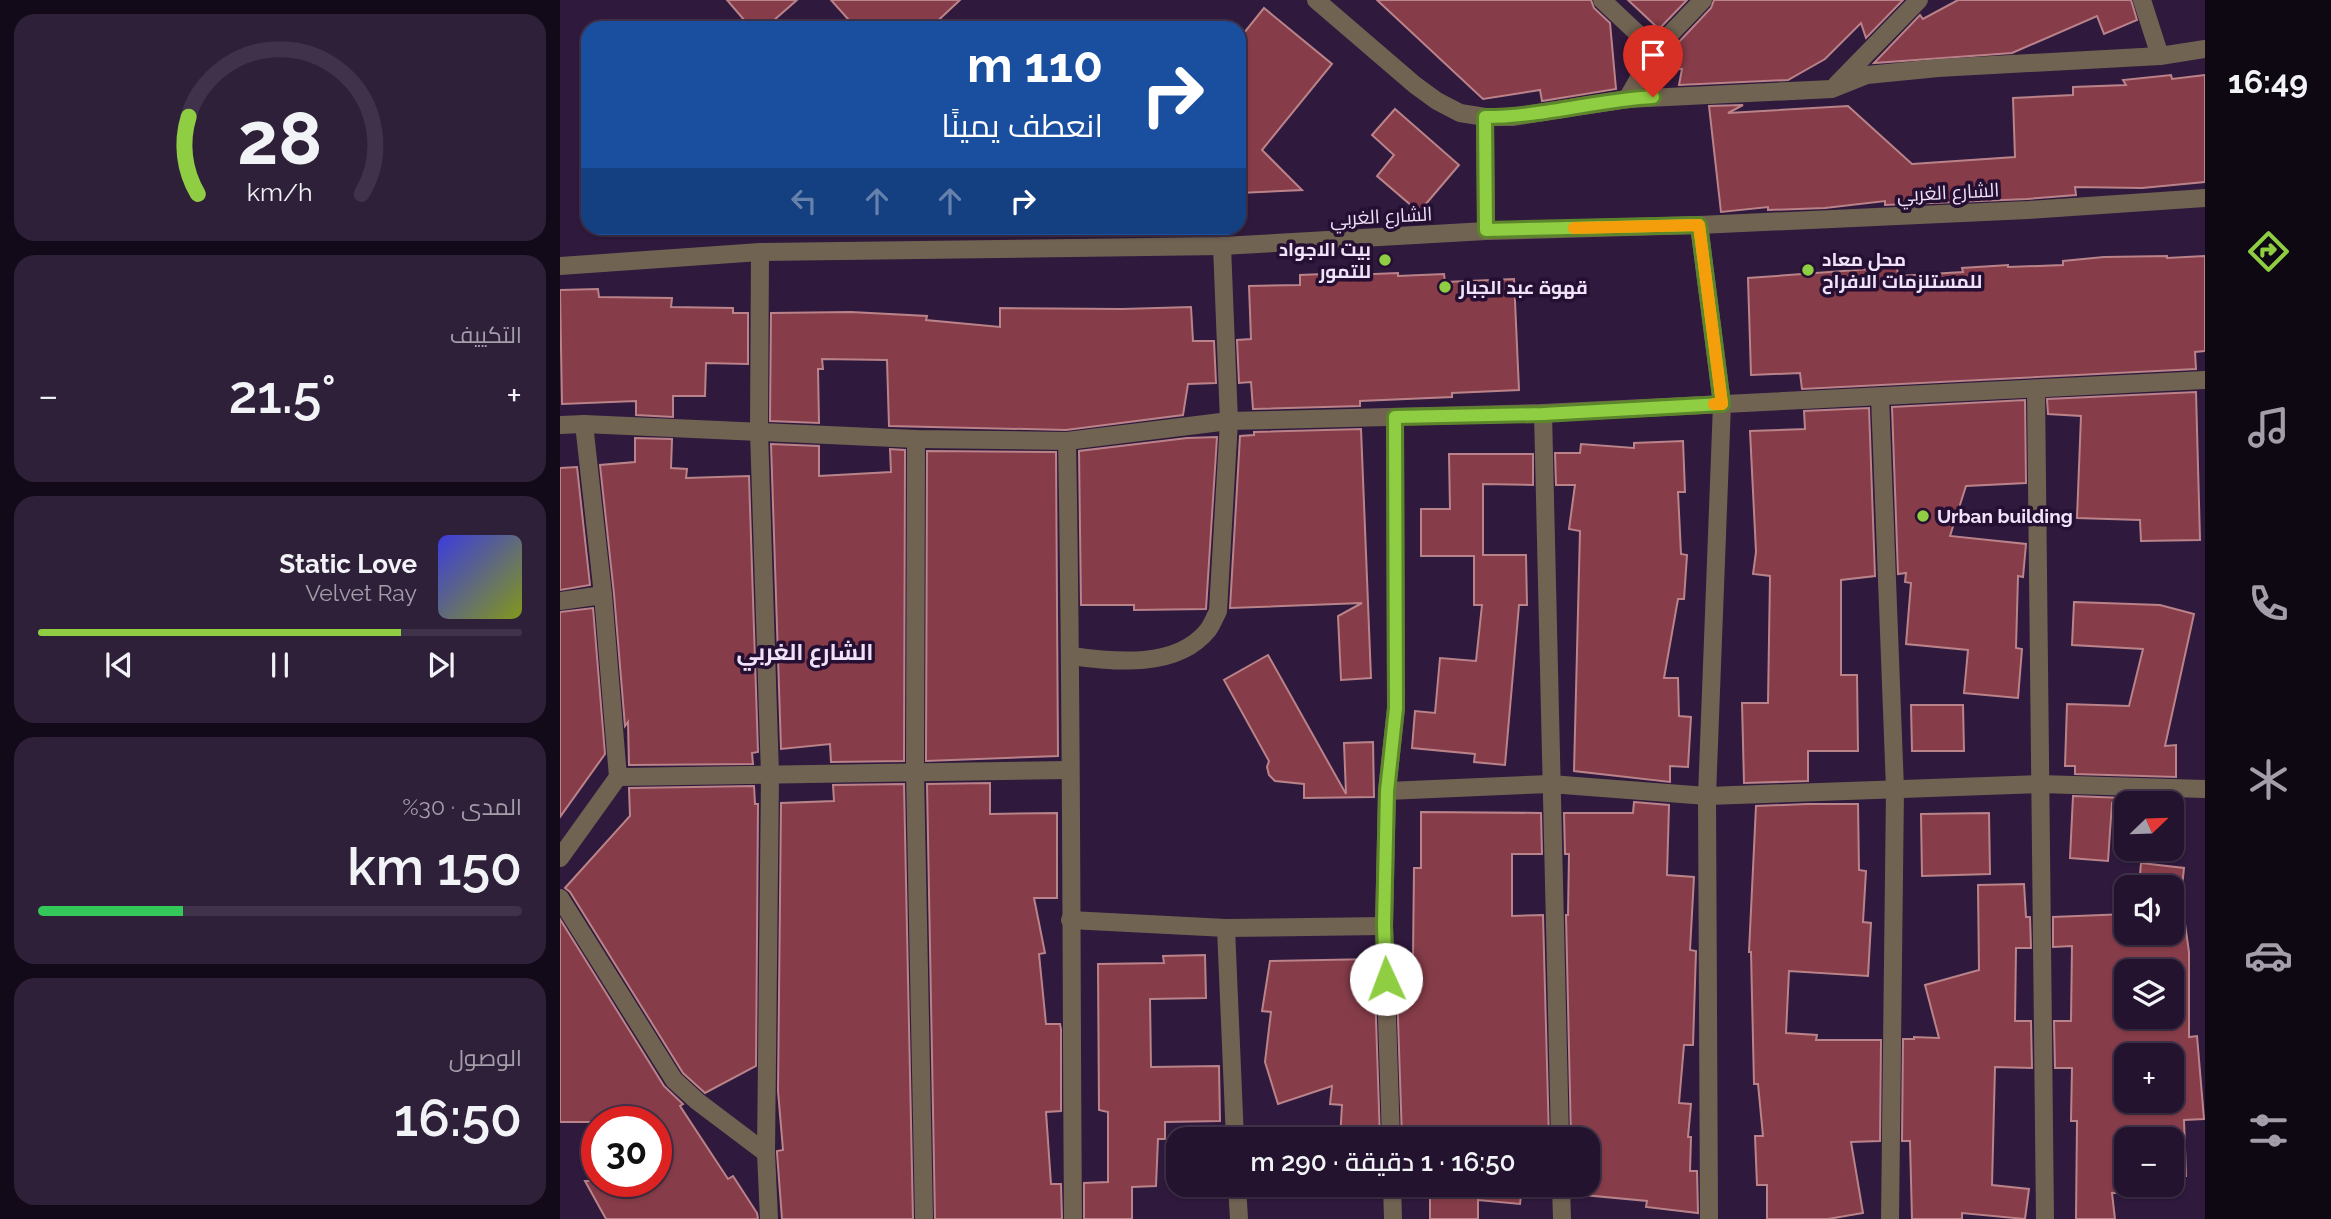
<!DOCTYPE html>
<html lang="ar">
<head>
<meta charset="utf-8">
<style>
	:root { --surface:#23132e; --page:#2f203a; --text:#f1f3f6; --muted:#a39eaa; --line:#40324a; --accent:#8fcd42 }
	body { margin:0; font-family:Raleway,Cairo,sans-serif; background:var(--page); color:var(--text); direction:rtl; height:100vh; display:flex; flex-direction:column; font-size:26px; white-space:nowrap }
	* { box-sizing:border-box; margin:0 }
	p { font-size:23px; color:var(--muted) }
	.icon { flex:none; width:38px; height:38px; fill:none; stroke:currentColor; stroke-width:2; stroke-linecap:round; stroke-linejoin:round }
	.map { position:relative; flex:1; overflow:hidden; direction:ltr }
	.side { display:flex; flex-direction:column; gap:14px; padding:14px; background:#130a19; width:560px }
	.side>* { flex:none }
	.hud { position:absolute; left:21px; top:21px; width:665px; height:214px; border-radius:21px; box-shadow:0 2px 5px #0004,0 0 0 2px var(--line); direction:rtl; background:#1a4fa0; color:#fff; overflow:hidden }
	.needle { width:46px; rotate:67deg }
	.fabs { position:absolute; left:1554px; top:791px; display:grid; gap:14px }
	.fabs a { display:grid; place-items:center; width:70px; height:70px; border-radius:14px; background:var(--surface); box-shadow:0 2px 5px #0004,0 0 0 2px var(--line); font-size:35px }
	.speed { position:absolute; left:21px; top:1106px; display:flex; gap:14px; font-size:35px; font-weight:700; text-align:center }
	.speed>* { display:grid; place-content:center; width:91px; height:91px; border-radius:50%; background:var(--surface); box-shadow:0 2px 5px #0004,0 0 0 2px var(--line); line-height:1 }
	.speed .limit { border:10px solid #d22; background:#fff; color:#111 }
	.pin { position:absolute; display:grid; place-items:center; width:60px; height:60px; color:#fff; margin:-72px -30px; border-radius:50% 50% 50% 0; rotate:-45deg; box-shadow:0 0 7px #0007 }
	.pin .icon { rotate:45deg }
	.me { position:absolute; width:77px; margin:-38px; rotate:358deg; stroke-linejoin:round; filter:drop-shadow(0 0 5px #0008) }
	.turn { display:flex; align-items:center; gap:24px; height:147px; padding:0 28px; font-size:32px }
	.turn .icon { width:91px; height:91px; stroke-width:2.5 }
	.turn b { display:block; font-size:49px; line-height:60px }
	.lanes { display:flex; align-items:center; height:66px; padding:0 28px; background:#0003; justify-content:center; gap:35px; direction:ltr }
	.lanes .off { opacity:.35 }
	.big { font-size:52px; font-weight:600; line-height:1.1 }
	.side .widget { flex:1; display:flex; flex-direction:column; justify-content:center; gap:10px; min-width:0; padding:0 24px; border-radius:21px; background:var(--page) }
	.side .dial { align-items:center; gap:0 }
	.dial svg { height:182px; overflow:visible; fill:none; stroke:var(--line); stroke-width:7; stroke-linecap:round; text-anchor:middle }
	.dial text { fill:var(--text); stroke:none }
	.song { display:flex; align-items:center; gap:21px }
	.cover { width:84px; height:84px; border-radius:10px; background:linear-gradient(135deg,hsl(240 70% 55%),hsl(70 70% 35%)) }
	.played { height:7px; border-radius:4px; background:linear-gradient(90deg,var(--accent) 75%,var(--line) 75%) }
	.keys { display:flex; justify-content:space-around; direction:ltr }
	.heat { display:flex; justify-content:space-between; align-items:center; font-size:38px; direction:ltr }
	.charge { height:10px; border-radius:5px; background:linear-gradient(90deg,#34c759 30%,var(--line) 0) }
	.trip { position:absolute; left:606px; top:1127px; width:434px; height:70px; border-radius:21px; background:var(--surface); box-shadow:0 2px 5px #0004,0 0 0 2px var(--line); font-weight:600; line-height:70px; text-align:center; direction:rtl }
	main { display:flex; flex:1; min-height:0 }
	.tabs { display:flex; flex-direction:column; width:126px; justify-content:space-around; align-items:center; background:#0e0812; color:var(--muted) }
	.tabs .icon { width:49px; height:49px }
	.tabs .on { color:var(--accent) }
	.tabs b { font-size:32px; color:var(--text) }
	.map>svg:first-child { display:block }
	.building { fill:#863c49; stroke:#ba838a; stroke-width:2; fill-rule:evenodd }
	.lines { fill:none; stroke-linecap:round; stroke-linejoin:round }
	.minor { stroke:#716352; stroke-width:18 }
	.tertiary { stroke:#716352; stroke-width:18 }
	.route-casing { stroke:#5d852b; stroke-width:18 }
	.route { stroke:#8fcd42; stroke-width:12 }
	.slow { stroke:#f59e0b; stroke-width:12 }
	.poi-dot { fill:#8fcd42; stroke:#250f32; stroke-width:2.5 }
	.labels { text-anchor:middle; stroke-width:7; stroke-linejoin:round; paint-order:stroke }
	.street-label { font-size:19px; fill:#efe2f9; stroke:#250f32 }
	.poi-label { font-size:19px; font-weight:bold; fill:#efe2f9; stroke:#250f32; text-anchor:start }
	.quarter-label { font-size:23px; font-weight:bold; fill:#efe2f9; stroke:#250f32 }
</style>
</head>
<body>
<main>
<nav class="tabs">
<b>16:49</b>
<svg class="icon on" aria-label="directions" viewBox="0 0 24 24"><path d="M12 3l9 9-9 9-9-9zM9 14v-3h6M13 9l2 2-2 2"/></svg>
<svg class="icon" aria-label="music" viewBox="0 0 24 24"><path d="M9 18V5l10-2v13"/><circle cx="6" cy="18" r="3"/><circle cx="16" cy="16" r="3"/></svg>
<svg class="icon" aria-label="phone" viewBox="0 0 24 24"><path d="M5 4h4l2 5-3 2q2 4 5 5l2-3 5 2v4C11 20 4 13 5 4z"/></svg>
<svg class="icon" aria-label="climate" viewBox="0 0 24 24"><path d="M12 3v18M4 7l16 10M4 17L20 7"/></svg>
<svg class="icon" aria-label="car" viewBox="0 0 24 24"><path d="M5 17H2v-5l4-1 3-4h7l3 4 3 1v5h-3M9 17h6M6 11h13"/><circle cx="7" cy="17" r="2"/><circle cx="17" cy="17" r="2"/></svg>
<svg class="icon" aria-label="filters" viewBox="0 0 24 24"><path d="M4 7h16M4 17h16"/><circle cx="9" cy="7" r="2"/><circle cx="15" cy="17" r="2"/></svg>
</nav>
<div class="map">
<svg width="1645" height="1219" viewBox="0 0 1645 1219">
	<rect width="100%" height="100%" fill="#2f193d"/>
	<!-- building -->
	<g class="building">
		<path d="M 167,0 L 237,0 L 205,28 L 191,28 Z"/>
		<path d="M 271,0 L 400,0 L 370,28 L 296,28 Z"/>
		<path d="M 817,0 L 1031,0 L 1034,8 L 1050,23 L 1056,89 L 982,101 L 980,90 L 923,99 Z"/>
		<path d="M 1068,0 L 1127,0 L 1099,29 Z"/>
		<path d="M 1154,0 L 1343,0 L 1306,38 L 1301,23 L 1265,59 L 1228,80 L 1119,85 L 1122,69 L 1117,69 L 1118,47 L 1116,45 L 1151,8 Z"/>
		<path d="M 1398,0 L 1571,0 L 1577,20 L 1544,34 L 1537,16 L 1452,53 L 1314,63 L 1360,15 L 1363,19 Z"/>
		<path d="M 704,8 L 772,64 L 702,150 L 742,190 L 679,193 L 679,39 Z"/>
		<path d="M 1611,75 L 1612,79 L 1645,75 L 1645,182 L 1582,188 L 1515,187 L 1516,195 L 1467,199 L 1325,205 L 1325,201 L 1265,208 L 1208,210 L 1208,207 L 1161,212 L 1149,106 L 1183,105 L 1168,113 L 1288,106 L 1352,164 L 1455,157 L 1453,98 L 1513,95 L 1513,87 L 1566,85 L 1563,80 Z"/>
		<path d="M 835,109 L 899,165 L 859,212 L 817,176 L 834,155 L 812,135 Z"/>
		<path d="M 1607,256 L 1607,258 L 1645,256 L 1645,351 L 1635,352 L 1636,369 L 1242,389 L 1240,373 L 1191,375 L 1188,278 L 1337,267 L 1338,276 L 1403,272 L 1402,268 L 1448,265 L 1448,267 L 1503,265 L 1503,261 L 1544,257 Z"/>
		<path d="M 788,273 L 789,275 L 838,273 L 838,276 L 884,274 L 885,282 L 954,279 L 959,390 L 892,393 L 892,397 L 800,401 L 800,406 L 693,409 L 691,382 L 679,383 L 677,340 L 691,339 L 689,286 L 740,285 L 740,275 Z"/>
		<path d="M 38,289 L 39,297 L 112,298 L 111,307 L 173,308 L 173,313 L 188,313 L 188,364 L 146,363 L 145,396 L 113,396 L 113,417 L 76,415 L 76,401 L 2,404 L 0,290 Z"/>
		<path d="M 631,307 L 633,341 L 654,341 L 656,383 L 628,384 L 623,415 L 506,430 L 329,426 L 327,360 L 262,359 L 263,369 L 258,369 L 259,423 L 210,421 L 211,313 L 291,312 L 367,316 L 366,320 L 440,327 L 440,308 L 562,309 Z"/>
		<path d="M 1636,392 L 1640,540 L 1581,541 L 1580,520 L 1517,518 L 1521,416 L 1488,414 L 1487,399 Z"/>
		<path d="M 1465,400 L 1466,483 L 1406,486 L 1390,536 L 1466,544 L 1463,577 L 1458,576 L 1456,648 L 1462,649 L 1458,698 L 1404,693 L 1408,650 L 1346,644 L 1351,583 L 1345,582 L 1346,573 L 1338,574 L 1332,407 Z"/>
		<path d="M 1309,408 L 1315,576 L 1281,580 L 1281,675 L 1297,675 L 1298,751 L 1248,751 L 1248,781 L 1184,783 L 1182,703 L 1208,703 L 1210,576 L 1193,574 L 1196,552 L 1190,431 L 1245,429 L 1244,411 Z"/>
		<path d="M 801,429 L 811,678 L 781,680 L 778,616 L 802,603 L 670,608 L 680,436 L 694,435 L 694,432 Z"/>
		<path d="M 657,437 L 646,609 L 574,610 L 574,605 L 521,605 L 519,451 L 627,438 Z"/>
		<path d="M 75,438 L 112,439 L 111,468 L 127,469 L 126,478 L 189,476 L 198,752 L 192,753 L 193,764 L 69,765 L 68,722 L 65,726 L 54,594 L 40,465 L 75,462 Z"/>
		<path d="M 1123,441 L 1125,492 L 1118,492 L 1121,554 L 1127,555 L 1124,599 L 1118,599 L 1104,678 L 1118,678 L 1119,716 L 1131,717 L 1128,767 L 1110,766 L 1110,782 L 1014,771 L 1020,531 L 1009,529 L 1015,485 L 996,485 L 995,453 L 1020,453 L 1021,444 L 1074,448 L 1074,443 Z"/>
		<path d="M 211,444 L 259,446 L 259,476 L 331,472 L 330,449 L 345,450 L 344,761 L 271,762 L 270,744 L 221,749 Z"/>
		<path d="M 367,451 L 496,452 L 498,756 L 366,761 Z"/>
		<path d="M 889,454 L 973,454 L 973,485 L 923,484 L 923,555 L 966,555 L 967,605 L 959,605 L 945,765 L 914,762 L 915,754 L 852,748 L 855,711 L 875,713 L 880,658 L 916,661 L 922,605 L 914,605 L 914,556 L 861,556 L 861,509 L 890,509 Z"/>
		<path d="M 17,467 L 30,585 L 0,590 L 0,468 Z"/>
		<path d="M 1514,602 L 1600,605 L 1634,614 L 1605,746 L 1616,745 L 1616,777 L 1515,774 L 1515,766 L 1505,766 L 1507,704 L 1569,706 L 1583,649 L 1512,645 Z"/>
		<path d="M 33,608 L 45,754 L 0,817 L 0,612 Z"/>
		<path d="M 708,655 L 786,794 L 784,743 L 813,742 L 814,797 L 744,798 L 744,784 L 715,781 L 709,775 L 707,767 L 709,761 L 664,680 Z"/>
		<path d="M 1351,705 L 1403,705 L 1404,751 L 1352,751 Z"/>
		<path d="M 430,783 L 430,814 L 497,813 L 497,898 L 474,898 L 485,953 L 479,954 L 486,1024 L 500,1024 L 501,1029 L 501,1111 L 486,1112 L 491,1184 L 501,1184 L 502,1219 L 375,1219 L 367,784 Z"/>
		<path d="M 344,784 L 353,1219 L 222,1219 L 217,1153 L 217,1151 L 223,1150 L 218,1091 L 221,803 L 274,801 L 273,785 Z"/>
		<path d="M 194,786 L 195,804 L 198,804 L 196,1066 L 145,1093 L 123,1073 L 10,892 L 5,888 L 70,816 L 69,788 Z"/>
		<path d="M 1513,796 L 1616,800 L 1616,803 L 1552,803 L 1548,861 L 1510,858 Z"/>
		<path d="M 1074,802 L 1109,805 L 1107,875 L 1134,877 L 1130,950 L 1136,951 L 1133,1045 L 1124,1045 L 1119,1103 L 1131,1104 L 1128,1137 L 1131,1137 L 1130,1171 L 1137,1171 L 1138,1213 L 1086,1207 L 1087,1201 L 1013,1194 L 1012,1185 L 1027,1185 L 1027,1139 L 1011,1139 L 1006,915 L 1008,915 L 1009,854 L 1005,854 L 1004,813 L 1073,813 Z"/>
		<path d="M 1247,804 L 1298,804 L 1299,870 L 1306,871 L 1303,922 L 1311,923 L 1308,976 L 1229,971 L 1226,1033 L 1257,1035 L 1256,1040 L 1321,1040 L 1320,1141 L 1291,1142 L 1303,1213 L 1268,1219 L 1207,1219 L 1207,1185 L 1197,1185 L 1195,1136 L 1203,1136 L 1198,1084 L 1194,1084 L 1191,952 L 1189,952 L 1196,806 Z"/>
		<path d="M 861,812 L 981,813 L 982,854 L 952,854 L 952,916 L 983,915 L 989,1139 L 842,1139 L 836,959 L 853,959 L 854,868 L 861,868 Z"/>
		<path d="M 1429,813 L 1430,874 L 1362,876 L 1361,814 Z"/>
		<path d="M 1581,863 L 1624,868 L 1618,925 L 1625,924 L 1629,952 L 1629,1037 L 1637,1036 L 1644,1119 L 1624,1120 L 1626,1176 L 1612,1176 L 1612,1139 L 1566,1139 L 1567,1193 L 1552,1193 L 1555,1219 L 1516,1219 L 1517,1121 L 1511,1121 L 1512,1068 L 1495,1068 L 1494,1021 L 1511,1021 L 1512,946 L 1493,947 L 1493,917 L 1566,914 L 1566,933 L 1612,933 L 1612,887 L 1579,887 ZM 1566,971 L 1612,971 L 1612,1017 L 1566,1017 ZM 1566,1055 L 1612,1055 L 1612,1101 L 1566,1101 Z"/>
		<path d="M 1464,884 L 1466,917 L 1470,917 L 1471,948 L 1456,948 L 1455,1021 L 1471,1021 L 1472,1068 L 1435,1067 L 1432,1185 L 1469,1189 L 1465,1219 L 1402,1213 L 1402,1219 L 1352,1219 L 1350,1141 L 1342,1141 L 1343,1039 L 1354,1039 L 1354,1037 L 1379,1038 L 1365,985 L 1419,970 L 1418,885 Z"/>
		<path d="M 0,919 L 104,1086 L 123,1104 L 120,1106 L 168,1179 L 173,1176 L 197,1213 L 198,1219 L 46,1219 L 25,1181 L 96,1181 L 96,1122 L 0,1122 Z"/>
		<path d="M 645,955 L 646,998 L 590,999 L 591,1067 L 659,1066 L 660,1121 L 605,1122 L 605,1139 L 598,1139 L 596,1186 L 572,1187 L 572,1219 L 524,1219 L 524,1183 L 548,1182 L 548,1112 L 539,1110 L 538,964 L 604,963 L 603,956 Z"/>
		<path d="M 814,959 L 820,1139 L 780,1139 L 782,1105 L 770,1104 L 772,1086 L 718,1104 L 705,1062 L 711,1012 L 702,1011 L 710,961 Z"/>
		<path d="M 866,1185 L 990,1185 L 990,1191 L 962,1188 L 960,1204 L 918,1200 L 918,1219 L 870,1219 L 870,1197 L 866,1196 Z"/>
	</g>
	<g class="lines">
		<!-- minor -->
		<g class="minor">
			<path d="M 756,0 L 855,85 L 877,101 L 900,113 L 925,117 L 952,117 L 1067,99 L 1272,89 L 1307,75 L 1378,68 L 1600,56 L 1645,49"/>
			<path d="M 1042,0 L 1095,50"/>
			<path d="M 1582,0 L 1600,56"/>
			<path d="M 1276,85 L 1359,0"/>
			<path d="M 1067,99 L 1095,50 L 1143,0"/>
			<path d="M 925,117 L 926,231"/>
			<path d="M 1139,225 L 1162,404 L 1147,796 L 1149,1219"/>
			<path d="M 200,252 L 199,431 L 210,775 L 206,1153 L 209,1219"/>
			<path d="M 1476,389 L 1485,1219"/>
			<path d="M 1320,397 L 1335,789 L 1330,1219"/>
			<path d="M 983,413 L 1000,1139"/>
			<path d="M 0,425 L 24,424 L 356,439 L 507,441 L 669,421 L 983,413 L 1645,380"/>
			<path d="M 356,439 L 355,772 L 364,1219"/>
			<path d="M 507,441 C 512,701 511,960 513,1219"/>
			<path d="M 0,601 L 43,595"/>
			<path d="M 511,656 C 554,662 617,669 648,630 C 652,625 655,617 658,611 L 669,421 L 662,246"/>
			<path d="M 58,777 L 509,770"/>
			<path d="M 827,791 L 990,784 L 1147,796 L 1480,784 L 1645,789"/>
			<path d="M 0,858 L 58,777 L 43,595 L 24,424"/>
			<path d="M 0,898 L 114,1080 L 137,1101 L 206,1153"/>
			<path d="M 510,920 L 666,928 L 824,926"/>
			<path d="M 666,928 L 675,1139"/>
			<path d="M 831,1139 L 824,926 L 827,791 L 836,708 L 835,417"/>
			<path d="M 677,1185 L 679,1219"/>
			<path d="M 832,1185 L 833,1219"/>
			<path d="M 1001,1185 L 1002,1219"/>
		</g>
		<!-- tertiary -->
		<path class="tertiary" d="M 0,266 L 200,252 L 662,246 L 926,231 L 1139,225 L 1468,210 L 1645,198"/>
	</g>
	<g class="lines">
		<!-- route casing -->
		<g class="route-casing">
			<path id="route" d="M 826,979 L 824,926 L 827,791 L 836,708 L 835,417 L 983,414 L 1162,404 L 1139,225 L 926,230 L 925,117 C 982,117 1037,100 1093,97"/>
		</g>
		<!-- route -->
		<use href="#route" class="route"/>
		<!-- slow -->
		<path class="slow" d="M 1014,228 L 1139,225 L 1162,404 L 1154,404"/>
	</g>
	<!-- markers -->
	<g class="poi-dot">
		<circle cx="825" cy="260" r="7"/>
		<circle cx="1248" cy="270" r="7"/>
		<circle cx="885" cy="287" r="7"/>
		<circle cx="1363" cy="516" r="7"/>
	</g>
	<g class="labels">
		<!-- street labels -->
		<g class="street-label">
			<text transform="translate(1388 192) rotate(-3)" y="7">الشارع الغربي</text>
			<text transform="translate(821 216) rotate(-3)" y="7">الشارع الغربي</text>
		</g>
		<!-- poi labels -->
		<g class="poi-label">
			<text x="811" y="256" text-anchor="end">بيت الاجواد<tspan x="811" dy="22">للتمور</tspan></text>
			<text x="1262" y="266">محل معاد<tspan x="1262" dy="22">للمستلزمات الافراح</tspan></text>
			<text x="899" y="294">قهوة عبد الجبار</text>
			<text x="1377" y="523">Urban building</text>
		</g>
		<!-- quarter labels -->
		<g class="quarter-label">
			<text x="245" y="660">الشارع الغربي</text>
		</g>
	</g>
</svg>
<div class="fabs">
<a><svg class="needle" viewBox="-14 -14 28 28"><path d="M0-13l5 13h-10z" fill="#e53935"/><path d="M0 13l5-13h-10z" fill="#a39eaa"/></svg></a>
<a><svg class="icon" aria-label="sound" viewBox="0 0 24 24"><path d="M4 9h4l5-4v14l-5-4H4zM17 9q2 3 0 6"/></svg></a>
<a><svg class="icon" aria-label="layers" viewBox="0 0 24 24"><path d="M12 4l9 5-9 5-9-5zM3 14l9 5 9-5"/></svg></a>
<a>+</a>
<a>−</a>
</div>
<div class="speed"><div class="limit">30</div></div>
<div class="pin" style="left:1093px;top:97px;background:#d93025"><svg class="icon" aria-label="arrive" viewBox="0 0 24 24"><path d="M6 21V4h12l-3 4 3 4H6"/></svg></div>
<svg class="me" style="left:826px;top:979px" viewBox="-20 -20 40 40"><circle r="19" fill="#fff"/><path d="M0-13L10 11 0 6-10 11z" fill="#8fcd42"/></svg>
<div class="trip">16:50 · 1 دقيقة · 290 m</div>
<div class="hud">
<div class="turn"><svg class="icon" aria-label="right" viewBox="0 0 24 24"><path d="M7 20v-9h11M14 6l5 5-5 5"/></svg><div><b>110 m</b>انعطف يمينًا</div></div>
<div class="lanes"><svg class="icon off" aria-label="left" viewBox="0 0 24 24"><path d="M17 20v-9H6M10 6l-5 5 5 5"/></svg><svg class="icon off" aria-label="ahead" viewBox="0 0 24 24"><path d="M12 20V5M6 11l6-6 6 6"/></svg><svg class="icon off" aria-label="ahead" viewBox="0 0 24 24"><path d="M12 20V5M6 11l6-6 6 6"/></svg><svg class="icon" aria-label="right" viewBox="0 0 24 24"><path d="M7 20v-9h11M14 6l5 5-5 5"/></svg></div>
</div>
</div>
<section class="side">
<div class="widget dial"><svg viewBox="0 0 100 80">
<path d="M14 69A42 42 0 1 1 86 69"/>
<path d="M14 69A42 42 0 0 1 10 35" stroke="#8fcd42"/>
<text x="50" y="56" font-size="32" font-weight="700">28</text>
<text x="50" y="72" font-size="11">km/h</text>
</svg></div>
<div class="widget"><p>التكييف</p>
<div class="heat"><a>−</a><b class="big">21.5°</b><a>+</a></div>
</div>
<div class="widget">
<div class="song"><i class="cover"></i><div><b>Static Love</b><p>Velvet Ray</p></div></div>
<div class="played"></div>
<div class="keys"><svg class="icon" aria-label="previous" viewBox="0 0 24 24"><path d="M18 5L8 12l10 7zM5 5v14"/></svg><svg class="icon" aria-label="pause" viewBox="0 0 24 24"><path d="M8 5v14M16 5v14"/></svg><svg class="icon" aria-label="next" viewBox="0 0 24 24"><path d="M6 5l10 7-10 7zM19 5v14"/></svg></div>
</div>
<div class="widget"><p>المدى · 30%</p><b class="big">150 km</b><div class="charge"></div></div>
<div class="widget"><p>الوصول</p><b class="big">16:50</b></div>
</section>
</main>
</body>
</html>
